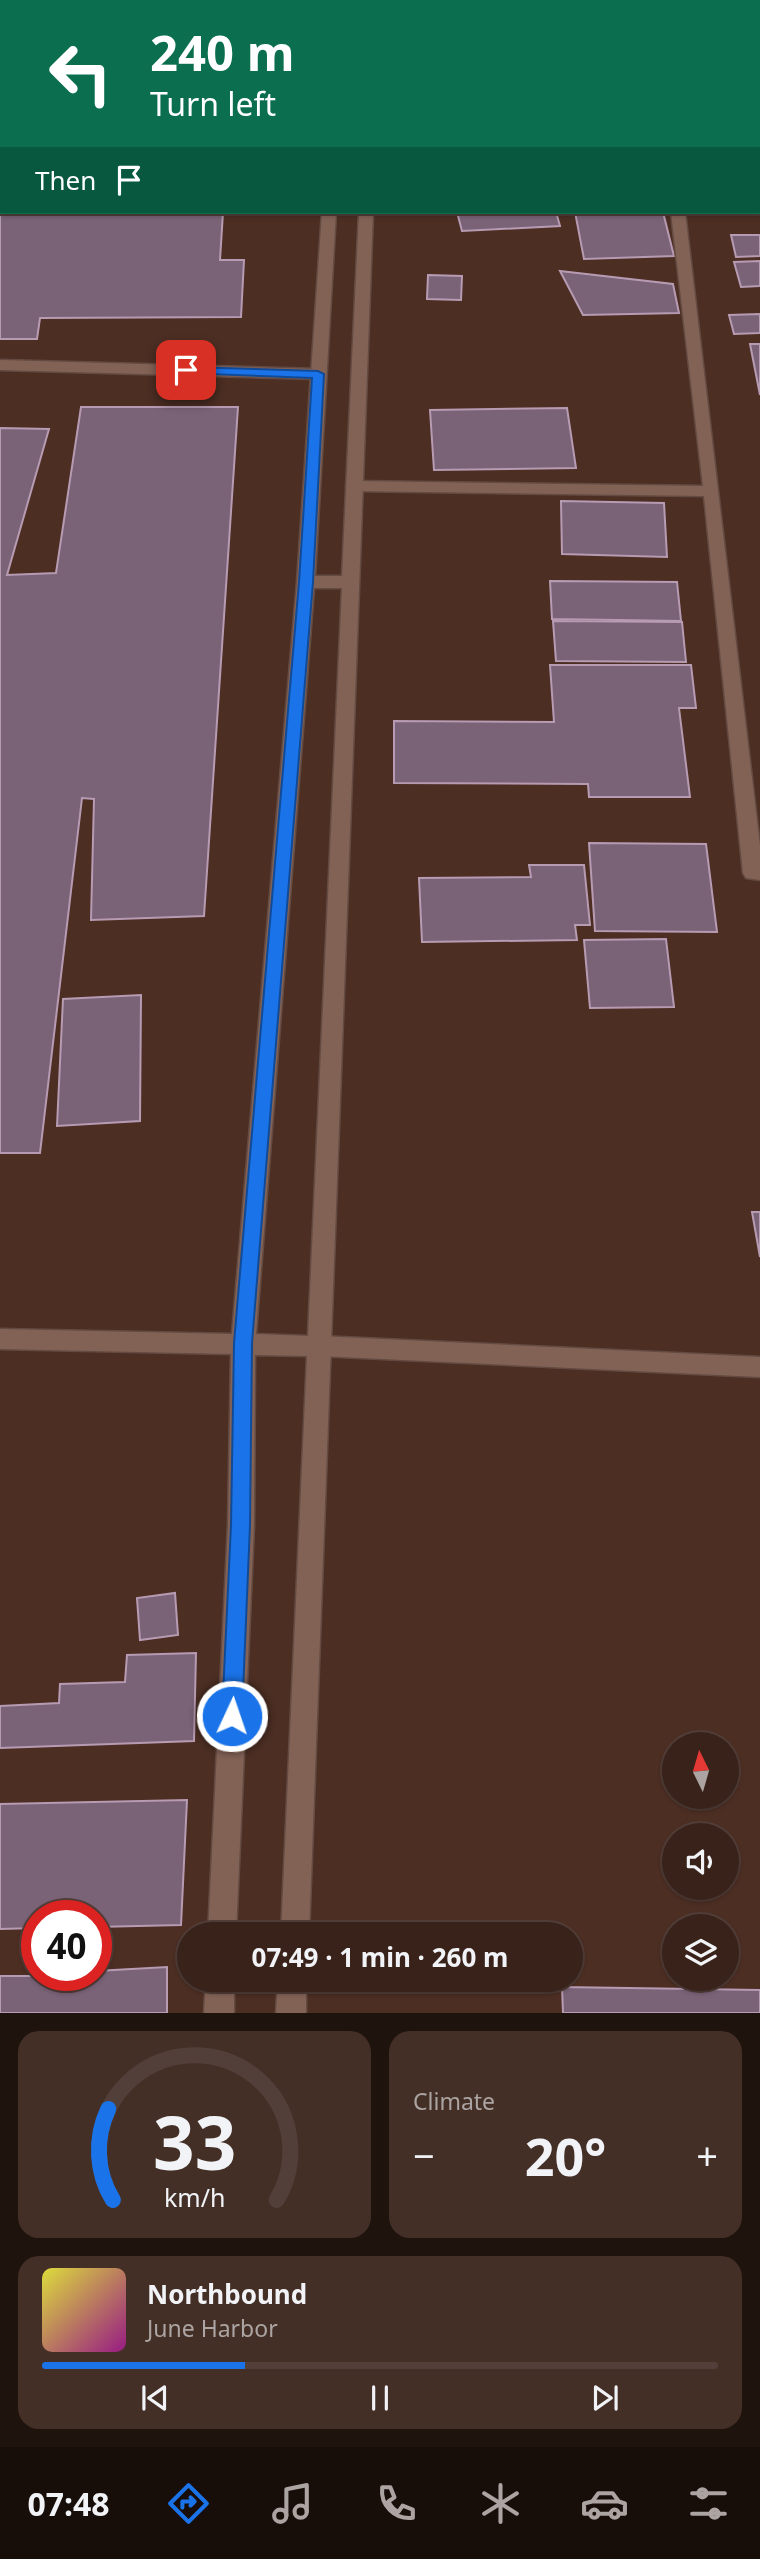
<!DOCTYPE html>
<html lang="en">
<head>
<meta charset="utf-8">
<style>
	:root { --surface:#39221a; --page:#442f27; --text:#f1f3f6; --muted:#aba4a2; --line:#533f39; --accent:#1a73e8 }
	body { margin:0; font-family:"Noto Sans",sans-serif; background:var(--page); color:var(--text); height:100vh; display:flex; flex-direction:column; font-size:26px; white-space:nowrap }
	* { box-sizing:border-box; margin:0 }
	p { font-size:23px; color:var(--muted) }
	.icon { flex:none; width:38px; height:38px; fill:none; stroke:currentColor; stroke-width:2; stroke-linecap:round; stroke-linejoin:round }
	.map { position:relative; height:2013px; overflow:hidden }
	.details { display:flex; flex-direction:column; gap:18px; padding:18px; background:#1f130e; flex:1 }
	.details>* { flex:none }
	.hud { position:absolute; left:0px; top:0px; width:761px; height:214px; box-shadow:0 2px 5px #0004,0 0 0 2px var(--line); background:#0b6e4f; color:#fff; overflow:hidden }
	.needle { width:46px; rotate:355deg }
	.fabs { position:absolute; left:662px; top:1732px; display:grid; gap:14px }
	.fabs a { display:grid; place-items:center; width:77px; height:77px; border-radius:50%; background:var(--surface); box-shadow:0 2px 5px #0004,0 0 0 2px var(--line); font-size:35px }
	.speed { position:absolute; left:21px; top:1900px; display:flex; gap:14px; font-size:35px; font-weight:700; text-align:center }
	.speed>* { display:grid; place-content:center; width:91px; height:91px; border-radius:50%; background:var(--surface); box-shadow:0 2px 5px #0004,0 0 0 2px var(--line); line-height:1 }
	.speed .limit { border:10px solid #d22; background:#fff; color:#111 }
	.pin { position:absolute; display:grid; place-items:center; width:60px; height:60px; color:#fff; margin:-30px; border-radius:14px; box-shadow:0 4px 10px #0006 }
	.me { position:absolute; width:77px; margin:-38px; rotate:3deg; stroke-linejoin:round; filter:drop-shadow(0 0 5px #0008) }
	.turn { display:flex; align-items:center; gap:24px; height:147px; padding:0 35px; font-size:32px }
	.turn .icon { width:91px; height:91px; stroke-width:2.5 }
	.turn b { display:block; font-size:49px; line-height:60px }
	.then { display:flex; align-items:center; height:66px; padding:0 35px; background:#0003; gap:14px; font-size:26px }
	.big { font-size:52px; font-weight:700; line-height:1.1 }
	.details .tile { flex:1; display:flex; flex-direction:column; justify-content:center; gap:10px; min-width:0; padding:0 24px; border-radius:21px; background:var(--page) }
	.details .dial { align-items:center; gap:0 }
	.dial svg { height:182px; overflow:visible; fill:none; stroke:var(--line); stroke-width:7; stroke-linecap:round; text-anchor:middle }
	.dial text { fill:var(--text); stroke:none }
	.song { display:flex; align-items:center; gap:21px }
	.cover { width:84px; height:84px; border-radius:10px; background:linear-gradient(135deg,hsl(60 70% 55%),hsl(310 70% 35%)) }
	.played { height:7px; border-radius:4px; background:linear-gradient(90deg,var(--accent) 30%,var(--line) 30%) }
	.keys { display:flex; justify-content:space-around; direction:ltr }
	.heat { display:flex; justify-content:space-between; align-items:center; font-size:38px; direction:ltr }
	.details .tiles { flex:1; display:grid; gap:18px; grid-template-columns:1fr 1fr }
	.tile:last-child { grid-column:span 2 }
	.trip { position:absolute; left:177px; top:1922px; width:406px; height:70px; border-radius:35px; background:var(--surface); box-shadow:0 2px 5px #0004,0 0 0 2px var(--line); font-weight:700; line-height:70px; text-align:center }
	.dock { display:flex; height:112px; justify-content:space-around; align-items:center; background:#170e0a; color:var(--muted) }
	.dock .icon { width:49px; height:49px }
	.dock .active { color:var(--accent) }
	.dock b { font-size:32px; color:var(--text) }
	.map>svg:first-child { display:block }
	.building { fill:#7a6277; stroke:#b79bb3; stroke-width:2 }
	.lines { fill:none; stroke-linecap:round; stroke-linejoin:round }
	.lane-casing { stroke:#644b42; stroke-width:3 }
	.street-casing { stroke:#644b42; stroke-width:3 }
	.secondary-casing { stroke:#644b42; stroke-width:3 }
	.lane { fill:#836256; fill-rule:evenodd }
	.street { fill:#836256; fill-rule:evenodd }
	.secondary { fill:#836256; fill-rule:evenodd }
	.route { fill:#1a73e8; stroke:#114b97; stroke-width:2 }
</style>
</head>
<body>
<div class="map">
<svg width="760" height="2013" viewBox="0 0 760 2013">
	<rect width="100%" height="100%" fill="#4c2e23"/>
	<!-- building -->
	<g class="building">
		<path d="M 0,0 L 198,0 L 2,2 L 0,36 Z"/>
		<rect x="0" y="36" width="2" height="75"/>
		<path d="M 0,125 L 2,212 L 223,212 L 220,260 L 244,260 L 241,317 L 40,318 L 37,339 L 0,339 Z"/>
		<path d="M 457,212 L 556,212 L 560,226 L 462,231 Z"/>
		<path d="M 575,212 L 663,212 L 674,256 L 584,259 Z"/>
		<path d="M 731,235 L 760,235 L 760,256 L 736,257 Z"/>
		<path d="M 760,261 L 760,286 L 741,287 L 734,262 Z"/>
		<path d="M 560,271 L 673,284 L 679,313 L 583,315 Z"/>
		<path d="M 428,275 L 462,276 L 461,300 L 427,299 Z"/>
		<path d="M 760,314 L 760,333 L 734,334 L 729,315 Z"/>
		<path d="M 750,344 L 760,344 L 760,395 Z"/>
		<path d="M 81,407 L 238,407 L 204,916 L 91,920 L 94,799 L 82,798 L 40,1153 L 0,1153 L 0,428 L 49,429 L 7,575 L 56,573 Z"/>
		<path d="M 567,408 L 576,468 L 434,470 L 430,410 Z"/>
		<path d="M 561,501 L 664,503 L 667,557 L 562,554 Z"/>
		<path d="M 550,581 L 677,582 L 681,621 L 552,619 Z"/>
		<path d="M 553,621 L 682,622 L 686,662 L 556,661 Z"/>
		<path d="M 550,665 L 691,665 L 696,708 L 679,708 L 690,797 L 589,797 L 588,784 L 394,783 L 394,721 L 554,722 Z"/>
		<path d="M 589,843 L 706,844 L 717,932 L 595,931 Z"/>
		<path d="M 529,865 L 584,865 L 590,925 L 575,925 L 577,940 L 422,942 L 419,878 L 531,877 Z"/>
		<path d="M 666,939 L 674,1007 L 590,1008 L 584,940 Z"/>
		<path d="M 141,995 L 140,1121 L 57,1126 L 63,999 Z"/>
		<path d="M 752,1212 L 760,1212 L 760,1257 Z"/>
		<path d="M 175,1593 L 178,1635 L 140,1640 L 137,1598 Z"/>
		<path d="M 196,1653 L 194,1741 L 0,1748 L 0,1706 L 59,1703 L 60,1684 L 125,1682 L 127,1655 Z"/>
		<path d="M 187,1800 L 181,1925 L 96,1927 L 96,1916 L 37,1916 L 37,1928 L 0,1929 L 0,1804 Z"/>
		<path d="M 167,1967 L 167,2013 L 0,2013 L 0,1976 L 96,1976 L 96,1971 Z"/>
		<path d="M 562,1987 L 760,1990 L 760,2013 L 563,2013 Z"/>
	</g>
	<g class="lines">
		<!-- lane casing -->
		<g class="lane-casing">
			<path id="lane" d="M 0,360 L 318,369 L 326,374 L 318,379 L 0,370 Z"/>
		</g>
		<!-- street casing -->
		<g class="street-casing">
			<g id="street">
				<rect x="654" y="0" width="12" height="2"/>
				<path d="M 671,212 L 685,212 L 760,846 L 760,880 L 746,878 L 743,873 L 704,496 L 354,491 L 346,486 L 354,481 L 703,486 Z"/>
				<path d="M 319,1336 L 760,1357 L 760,1377 L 319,1356 L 311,1353 L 307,1346 L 311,1339 Z"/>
			</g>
		</g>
		<!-- secondary casing -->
		<g class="secondary-casing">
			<g id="secondary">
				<rect x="337" y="0" width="12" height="2"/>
				<rect x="368" y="0" width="12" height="2"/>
				<path d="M 322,212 L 336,212 L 315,576 L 342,576 L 359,212 L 373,212 L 309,1934 L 281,1934 L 307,1356 L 255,1355 L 254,1525 L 236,1934 L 208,1934 L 228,1525 L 231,1354 L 0,1349 L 0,1329 L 232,1334 L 297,582 ZM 314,588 L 342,588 L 308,1336 L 256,1334 Z"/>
				<path d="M 206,1979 L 234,1979 L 234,2013 L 204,2013 Z"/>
				<path d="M 278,1979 L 306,1979 L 306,2013 L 276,2013 Z"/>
			</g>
		</g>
		<!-- lane -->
		<use href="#lane" class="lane"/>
		<!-- street -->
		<use href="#street" class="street"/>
		<!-- secondary -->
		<use href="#secondary" class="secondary"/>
	</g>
	<!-- route -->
	<path class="route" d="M 186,367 L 318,371 L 324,374 L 313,582 L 252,1343 L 250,1525 L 242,1716 L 239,1723 L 232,1726 L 225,1723 L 222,1716 L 231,1525 L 234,1343 L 299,582 L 312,378 L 181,373 L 179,370 Z"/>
</svg>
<div class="fabs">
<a><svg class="needle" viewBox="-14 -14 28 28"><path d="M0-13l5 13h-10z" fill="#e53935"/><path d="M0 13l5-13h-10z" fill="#aba4a2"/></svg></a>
<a><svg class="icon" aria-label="sound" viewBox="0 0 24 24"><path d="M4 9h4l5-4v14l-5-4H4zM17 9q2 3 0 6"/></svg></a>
<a><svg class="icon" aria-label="layers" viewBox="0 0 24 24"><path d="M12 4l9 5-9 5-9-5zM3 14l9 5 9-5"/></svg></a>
</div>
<div class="speed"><div class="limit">40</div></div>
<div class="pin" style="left:186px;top:370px;background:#d93025"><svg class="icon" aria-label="arrive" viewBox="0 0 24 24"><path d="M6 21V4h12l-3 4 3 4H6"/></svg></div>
<svg class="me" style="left:232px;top:1716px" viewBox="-20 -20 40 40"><circle r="17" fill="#1a73e8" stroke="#fff" stroke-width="3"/><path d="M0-11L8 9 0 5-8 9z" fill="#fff"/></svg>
<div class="trip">07:49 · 1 min · 260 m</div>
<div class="hud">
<div class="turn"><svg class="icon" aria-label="left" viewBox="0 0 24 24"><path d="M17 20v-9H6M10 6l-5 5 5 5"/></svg><div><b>240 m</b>Turn left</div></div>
<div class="then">Then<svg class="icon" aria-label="arrive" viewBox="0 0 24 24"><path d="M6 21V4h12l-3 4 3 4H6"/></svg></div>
</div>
</div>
<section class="details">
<div class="tiles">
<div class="tile dial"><svg viewBox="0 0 100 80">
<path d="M14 69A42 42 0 1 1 86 69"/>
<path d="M14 69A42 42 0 0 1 12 29" stroke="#1a73e8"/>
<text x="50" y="56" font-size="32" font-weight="700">33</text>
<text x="50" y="72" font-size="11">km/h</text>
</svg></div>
<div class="tile"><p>Climate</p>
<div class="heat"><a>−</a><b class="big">20°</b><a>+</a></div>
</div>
<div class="tile">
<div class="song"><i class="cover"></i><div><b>Northbound</b><p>June Harbor</p></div></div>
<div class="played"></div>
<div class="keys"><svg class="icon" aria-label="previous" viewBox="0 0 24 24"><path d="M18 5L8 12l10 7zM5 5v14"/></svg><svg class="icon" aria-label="pause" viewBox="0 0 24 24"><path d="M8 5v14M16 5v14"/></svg><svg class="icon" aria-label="next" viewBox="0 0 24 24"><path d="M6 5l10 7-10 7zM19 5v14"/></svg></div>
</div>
</div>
</section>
<nav class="dock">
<b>07:48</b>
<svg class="icon active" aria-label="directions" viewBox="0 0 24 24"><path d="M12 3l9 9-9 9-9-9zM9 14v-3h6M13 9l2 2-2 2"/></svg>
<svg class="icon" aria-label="music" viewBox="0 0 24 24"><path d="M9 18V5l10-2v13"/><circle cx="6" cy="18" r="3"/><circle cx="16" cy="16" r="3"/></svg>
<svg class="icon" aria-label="phone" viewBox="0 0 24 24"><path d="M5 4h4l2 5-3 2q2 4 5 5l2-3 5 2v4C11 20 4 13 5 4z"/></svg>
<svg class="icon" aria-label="climate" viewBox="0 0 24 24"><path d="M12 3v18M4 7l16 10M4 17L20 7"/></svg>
<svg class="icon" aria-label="car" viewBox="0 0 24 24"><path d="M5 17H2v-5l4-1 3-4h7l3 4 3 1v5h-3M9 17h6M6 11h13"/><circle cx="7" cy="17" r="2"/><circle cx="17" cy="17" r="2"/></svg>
<svg class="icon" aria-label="filters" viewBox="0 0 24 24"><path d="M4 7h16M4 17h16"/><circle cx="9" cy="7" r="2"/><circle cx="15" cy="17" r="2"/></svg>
</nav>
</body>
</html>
